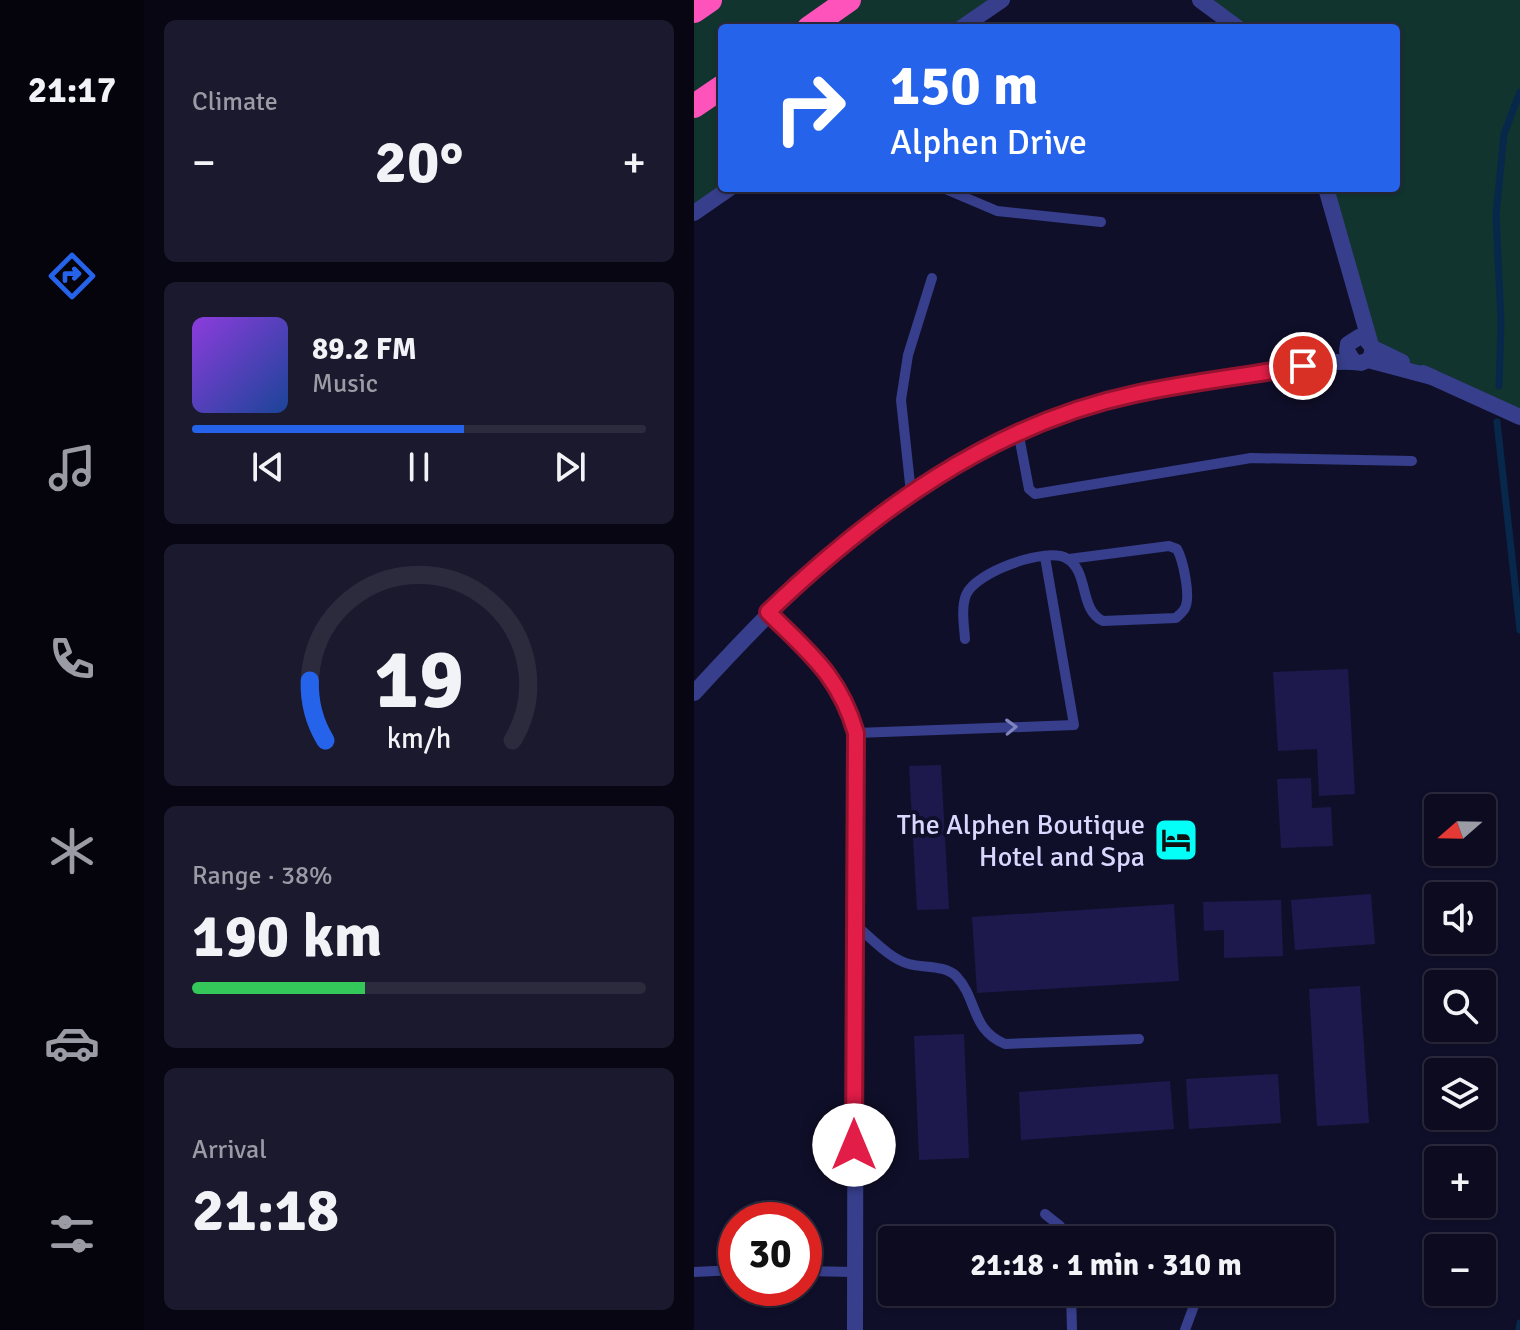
<!DOCTYPE html>
<html lang="en">
<head>
<meta charset="utf-8">
<style>
	:root { --surface:#0c0b20; --page:#1a192d; --text:#f1f3f6; --muted:#9a9ba5; --line:#2c2b3e; --accent:#2563eb }
	body { margin:0; font-family:Signika,sans-serif; background:var(--page); color:var(--text); height:100vh; display:flex; flex-direction:column; font-size:30px; white-space:nowrap }
	* { box-sizing:border-box; margin:0 }
	p { font-size:26px; color:var(--muted) }
	.icon { flex:none; width:44px; height:44px; fill:none; stroke:currentColor; stroke-width:2; stroke-linecap:round; stroke-linejoin:round }
	.map { position:relative; flex:1; overflow:hidden }
	.sheet { display:flex; flex-direction:column; gap:20px; padding:20px; background:#070612; width:550px }
	.sheet>* { flex:none }
	.banner { position:absolute; left:24px; top:24px; width:682px; height:168px; border-radius:8px; box-shadow:0 2px 6px #0004,0 0 0 2px var(--line); background:#2563eb; color:#fff; overflow:hidden }
	.needle { width:52px; rotate:250deg }
	.buttons { position:absolute; left:730px; top:794px; display:grid; gap:16px }
	.buttons a { display:grid; place-items:center; width:72px; height:72px; border-radius:8px; background:var(--surface); box-shadow:0 2px 6px #0004,0 0 0 2px var(--line); font-size:40px }
	.speed { position:absolute; left:24px; top:1202px; display:flex; gap:16px; font-size:40px; font-weight:700; text-align:center }
	.speed>* { display:grid; place-content:center; width:104px; height:104px; border-radius:50%; background:var(--surface); box-shadow:0 2px 6px #0004,0 0 0 2px var(--line); line-height:1 }
	.speed .limit { border:12px solid #d22; background:#fff; color:#111 }
	.pin { position:absolute; display:grid; place-items:center; width:68px; height:68px; color:#fff; margin:-34px; border:4px solid #fff; border-radius:50%; box-shadow:0 2px 8px #0007 }
	.me { position:absolute; width:88px; margin:-44px; rotate:0deg; stroke-linejoin:round; filter:drop-shadow(0 0 6px #0008) }
	.turn { display:flex; align-items:center; gap:28px; height:168px; padding:0 40px; font-size:36px }
	.turn .icon { width:104px; height:104px; stroke-width:2.5 }
	.turn b { display:block; font-size:56px; line-height:68px }
	.big { font-size:60px; font-weight:700; line-height:1.1 }
	.sheet .widget { flex:1; display:flex; flex-direction:column; justify-content:center; gap:12px; min-width:0; padding:0 28px; border-radius:12px; background:var(--page) }
	.sheet .dial { align-items:center; gap:0 }
	.dial svg { height:208px; overflow:visible; fill:none; stroke:var(--line); stroke-width:7; stroke-linecap:round; text-anchor:middle }
	.dial text { fill:var(--text); stroke:none }
	.song { display:flex; align-items:center; gap:24px }
	.cover { width:96px; height:96px; border-radius:12px; background:linear-gradient(135deg,hsl(270 70% 55%),hsl(220 70% 35%)) }
	.played { height:8px; border-radius:4px; background:linear-gradient(90deg,var(--accent) 60%,var(--line) 60%) }
	.keys { display:flex; justify-content:space-around; direction:ltr }
	.heat { display:flex; justify-content:space-between; align-items:center; font-size:44px; direction:ltr }
	.charge { height:12px; border-radius:6px; background:linear-gradient(90deg,#34c759 38%,var(--line) 0) }
	.trip { position:absolute; left:184px; top:1226px; width:456px; height:80px; border-radius:8px; background:var(--surface); box-shadow:0 2px 6px #0004,0 0 0 2px var(--line); font-weight:700; line-height:80px; text-align:center }
	main { display:flex; flex:1; min-height:0 }
	.menu { display:flex; flex-direction:column; width:144px; justify-content:space-around; align-items:center; background:#05040d; color:var(--muted) }
	.menu .icon { width:56px; height:56px }
	.menu .selected { color:var(--accent) }
	.menu b { font-size:36px; color:var(--text) }
	.map>svg:first-child { display:block }
	.green { fill:#11342f }
	.lines { fill:none; stroke-linecap:round; stroke-linejoin:round }
	.stream { stroke:#07284b; stroke-width:7 }
	.building { fill:#1d194c }
	.service { stroke:#373f8c; stroke-width:10 }
	.minor { stroke:#373f8c; stroke-width:16 }
	.tertiary { stroke:#373f8c; stroke-width:16 }
	.motorway { stroke:#ff53bc; stroke-width:24 }
	.oneway { stroke:#7f84c0 }
	.route-casing { stroke:#92132f; stroke-width:20 }
	.route { stroke:#e11d48; stroke-width:14 }
	.labels { text-anchor:middle; stroke-width:8; stroke-linejoin:round; paint-order:stroke }
	.poi-label { font-size:28px; fill:#d8d8ff; stroke:#100f2a; text-anchor:end }
</style>
</head>
<body>
<main>
<nav class="menu">
<b>21:17</b>
<svg class="icon selected" aria-label="directions" viewBox="0 0 24 24"><path d="M12 3l9 9-9 9-9-9zM9 14v-3h6M13 9l2 2-2 2"/></svg>
<svg class="icon" aria-label="music" viewBox="0 0 24 24"><path d="M9 18V5l10-2v13"/><circle cx="6" cy="18" r="3"/><circle cx="16" cy="16" r="3"/></svg>
<svg class="icon" aria-label="phone" viewBox="0 0 24 24"><path d="M5 4h4l2 5-3 2q2 4 5 5l2-3 5 2v4C11 20 4 13 5 4z"/></svg>
<svg class="icon" aria-label="climate" viewBox="0 0 24 24"><path d="M12 3v18M4 7l16 10M4 17L20 7"/></svg>
<svg class="icon" aria-label="car" viewBox="0 0 24 24"><path d="M5 17H2v-5l4-1 3-4h7l3 4 3 1v5h-3M9 17h6M6 11h13"/><circle cx="7" cy="17" r="2"/><circle cx="17" cy="17" r="2"/></svg>
<svg class="icon" aria-label="filters" viewBox="0 0 24 24"><path d="M4 7h16M4 17h16"/><circle cx="9" cy="7" r="2"/><circle cx="15" cy="17" r="2"/></svg>
</nav>
<section class="sheet">
<div class="widget"><p>Climate</p>
<div class="heat"><a>−</a><b class="big">20°</b><a>+</a></div>
</div>
<div class="widget">
<div class="song"><i class="cover"></i><div><b>89.2 FM</b><p>Music</p></div></div>
<div class="played"></div>
<div class="keys"><svg class="icon" aria-label="previous" viewBox="0 0 24 24"><path d="M18 5L8 12l10 7zM5 5v14"/></svg><svg class="icon" aria-label="pause" viewBox="0 0 24 24"><path d="M8 5v14M16 5v14"/></svg><svg class="icon" aria-label="next" viewBox="0 0 24 24"><path d="M6 5l10 7-10 7zM19 5v14"/></svg></div>
</div>
<div class="widget dial"><svg viewBox="0 0 100 80">
<path d="M14 69A42 42 0 1 1 86 69"/>
<path d="M14 69A42 42 0 0 1 8 46" stroke="#2563eb"/>
<text x="50" y="56" font-size="32" font-weight="700">19</text>
<text x="50" y="72" font-size="11">km/h</text>
</svg></div>
<div class="widget"><p>Range · 38%</p><b class="big">190 km</b><div class="charge"></div></div>
<div class="widget"><p>Arrival</p><b class="big">21:18</b></div>
</section>
<div class="map">
<svg width="826" height="1330" viewBox="0 0 826 1330">
	<rect width="100%" height="100%" fill="#100f2a"/>
	<!-- green -->
	<g class="green">
		<path d="M 0,0 L 308,0 L 267,28 L 28,28 L 28,188 L 0,213 Z"/>
		<path d="M 506,0 L 826,0 L 826,417 L 679,348 L 632,188 L 702,188 L 702,28 L 544,28 Z"/>
	</g>
	<g class="lines">
		<!-- stream -->
		<g class="stream">
			<path d="M 805,386 L 807,322 L 802,215 L 810,134 L 826,92"/>
			<path d="M 803,422 L 826,630"/>
			<path d="M 825,1330 L 826,1323"/>
		</g>
	</g>
	<!-- building -->
	<g class="building">
		<path d="M 654,669 L 661,794 L 625,796 L 623,749 L 584,751 L 579,672 Z"/>
		<path d="M 247,765 L 255,909 L 223,910 L 215,766 Z"/>
		<path d="M 617,778 L 618,808 L 637,807 L 639,846 L 587,848 L 583,779 Z"/>
		<path d="M 677,894 L 681,944 L 601,950 L 597,900 Z"/>
		<path d="M 587,900 L 589,956 L 530,958 L 530,930 L 510,931 L 509,902 Z"/>
		<path d="M 480,904 L 485,981 L 283,993 L 278,917 Z"/>
		<path d="M 666,986 L 675,1123 L 623,1126 L 615,989 Z"/>
		<path d="M 270,1034 L 275,1158 L 225,1160 L 220,1036 Z"/>
		<path d="M 584,1074 L 587,1123 L 495,1129 L 492,1079 Z"/>
		<path d="M 476,1081 L 480,1129 L 327,1140 L 325,1092 Z"/>
	</g>
	<g class="lines">
		<!-- service -->
		<g class="service">
			<path d="M 249,188 L 303,211 L 407,222"/>
			<path d="M 324,431 L 335,489 L 341,494 L 557,458 L 718,461"/>
			<path d="M 217,493 L 207,400 L 214,355 L 238,278"/>
			<path d="M 271,639 C 270,625 267,608 272,595 C 281,572 352,547 372,558 C 396,571 384,609 409,621 L 482,618 C 485,615 489,612 491,608 C 497,596 489,560 483,549 L 475,546 L 375,559"/>
			<path d="M 162,733 L 380,725 L 351,557"/>
			<path d="M 160,924 C 177,937 194,958 215,964 C 229,968 251,965 262,976 C 284,999 276,1029 311,1044 L 445,1039"/>
			<path d="M 351,1214 L 366,1226 L 371,1240"/>
			<path d="M 110,1271 L 160,1272"/>
			<path d="M 0,1272 L 42,1270"/>
			<path d="M 377,1292 L 378,1330"/>
			<path d="M 491,1330 L 505,1292"/>
		</g>
		<!-- minor -->
		<g class="minor">
			<path d="M 506,0 L 544,28"/>
			<path d="M 267,28 L 308,0"/>
			<path d="M 632,188 L 676,342"/>
			<path d="M 0,213 L 36,188"/>
			<path d="M 74,612 C 116,654 144,675 162,733 L 161,1330"/>
		</g>
		<!-- tertiary -->
		<g class="tertiary">
			<path d="M 679,348 L 708,362"/>
			<path d="M 660,362 L 653,351 L 654,344 L 665,337 L 671,338 L 679,348 L 677,356"/>
			<path d="M 729,373 L 826,417"/>
			<path d="M 0,693 C 79,607 145,539 244,476 C 270,460 296,443 324,432 C 390,403 458,391 529,379 C 564,374 635,357 667,363 L 674,360 L 738,377"/>
		</g>
		<!-- motorway -->
		<g class="motorway">
			<path d="M 0,11 L 16,0"/>
			<path d="M 115,28 L 155,0"/>
			<path d="M 0,106 L 28,87"/>
		</g>
	</g>
	<!-- one-way arrows -->
	<defs><path id="oneway-chevron" d="M-2-3.5L2.5 0L-2 3.5" fill="none" stroke-width="1.6" stroke-linecap="round" stroke-linejoin="round" transform="scale(2)"/></defs>
	<use class="oneway" href="#oneway-chevron" transform="translate(317 727) rotate(-2)"/>
	<g class="lines">
		<!-- route casing -->
		<g class="route-casing">
			<path id="route" d="M 160,1145 L 162,733 C 145,675 115,653 74,612 C 178,512 298,424 441,394 C 496,382 553,376 609,366"/>
		</g>
		<!-- route -->
		<use href="#route" class="route"/>
	</g>
	<!-- icons -->
	<defs>
		<g id="hotel-square" transform="scale(2.3)"><rect x="-9" y="-9" width="18" height="18" rx="4" fill="#04fff8" stroke="#100f2a"/><path d="M-6-4.5h1.5V1H6V5H4.5V3h-9V5H-6ZM-4 0a1.8 1.8 0 1 1 3.6 0ZM.5 0V-2.5h3Q6-2.5 6 0Z" fill="#111"/></g>
	</defs>
	<g fill-rule="evenodd">
		<use href="#hotel-square" x="482" y="840"/>
	</g>
	<g class="labels">
		<!-- poi labels -->
		<g class="poi-label">
			<text x="451" y="834">The Alphen Boutique<tspan x="451" dy="32">Hotel and Spa</tspan></text>
		</g>
	</g>
</svg>
<div class="buttons">
<a><svg class="needle" viewBox="-14 -14 28 28"><path d="M0-13l5 13h-10z" fill="#e53935"/><path d="M0 13l5-13h-10z" fill="#9a9ba5"/></svg></a>
<a><svg class="icon" aria-label="sound" viewBox="0 0 24 24"><path d="M4 9h4l5-4v14l-5-4H4zM17 9q2 3 0 6"/></svg></a>
<a><svg class="icon" aria-label="search" viewBox="0 0 24 24"><circle cx="10" cy="10" r="6"/><path d="M15 15l6 6"/></svg></a>
<a><svg class="icon" aria-label="layers" viewBox="0 0 24 24"><path d="M12 4l9 5-9 5-9-5zM3 14l9 5 9-5"/></svg></a>
<a>+</a>
<a>−</a>
</div>
<div class="speed"><div class="limit">30</div></div>
<div class="pin" style="left:609px;top:366px;background:#d93025"><svg class="icon" aria-label="arrive" viewBox="0 0 24 24"><path d="M6 21V4h12l-3 4 3 4H6"/></svg></div>
<svg class="me" style="left:160px;top:1145px" viewBox="-20 -20 40 40"><circle r="19" fill="#fff"/><path d="M0-13L10 11 0 6-10 11z" fill="#e11d48"/></svg>
<div class="trip">21:18 · 1 min · 310 m</div>
<div class="banner">
<div class="turn"><svg class="icon" aria-label="right" viewBox="0 0 24 24"><path d="M7 20v-9h11M14 6l5 5-5 5"/></svg><div><b>150 m</b>Alphen Drive</div></div>
</div>
</div>
</main>
</body>
</html>
